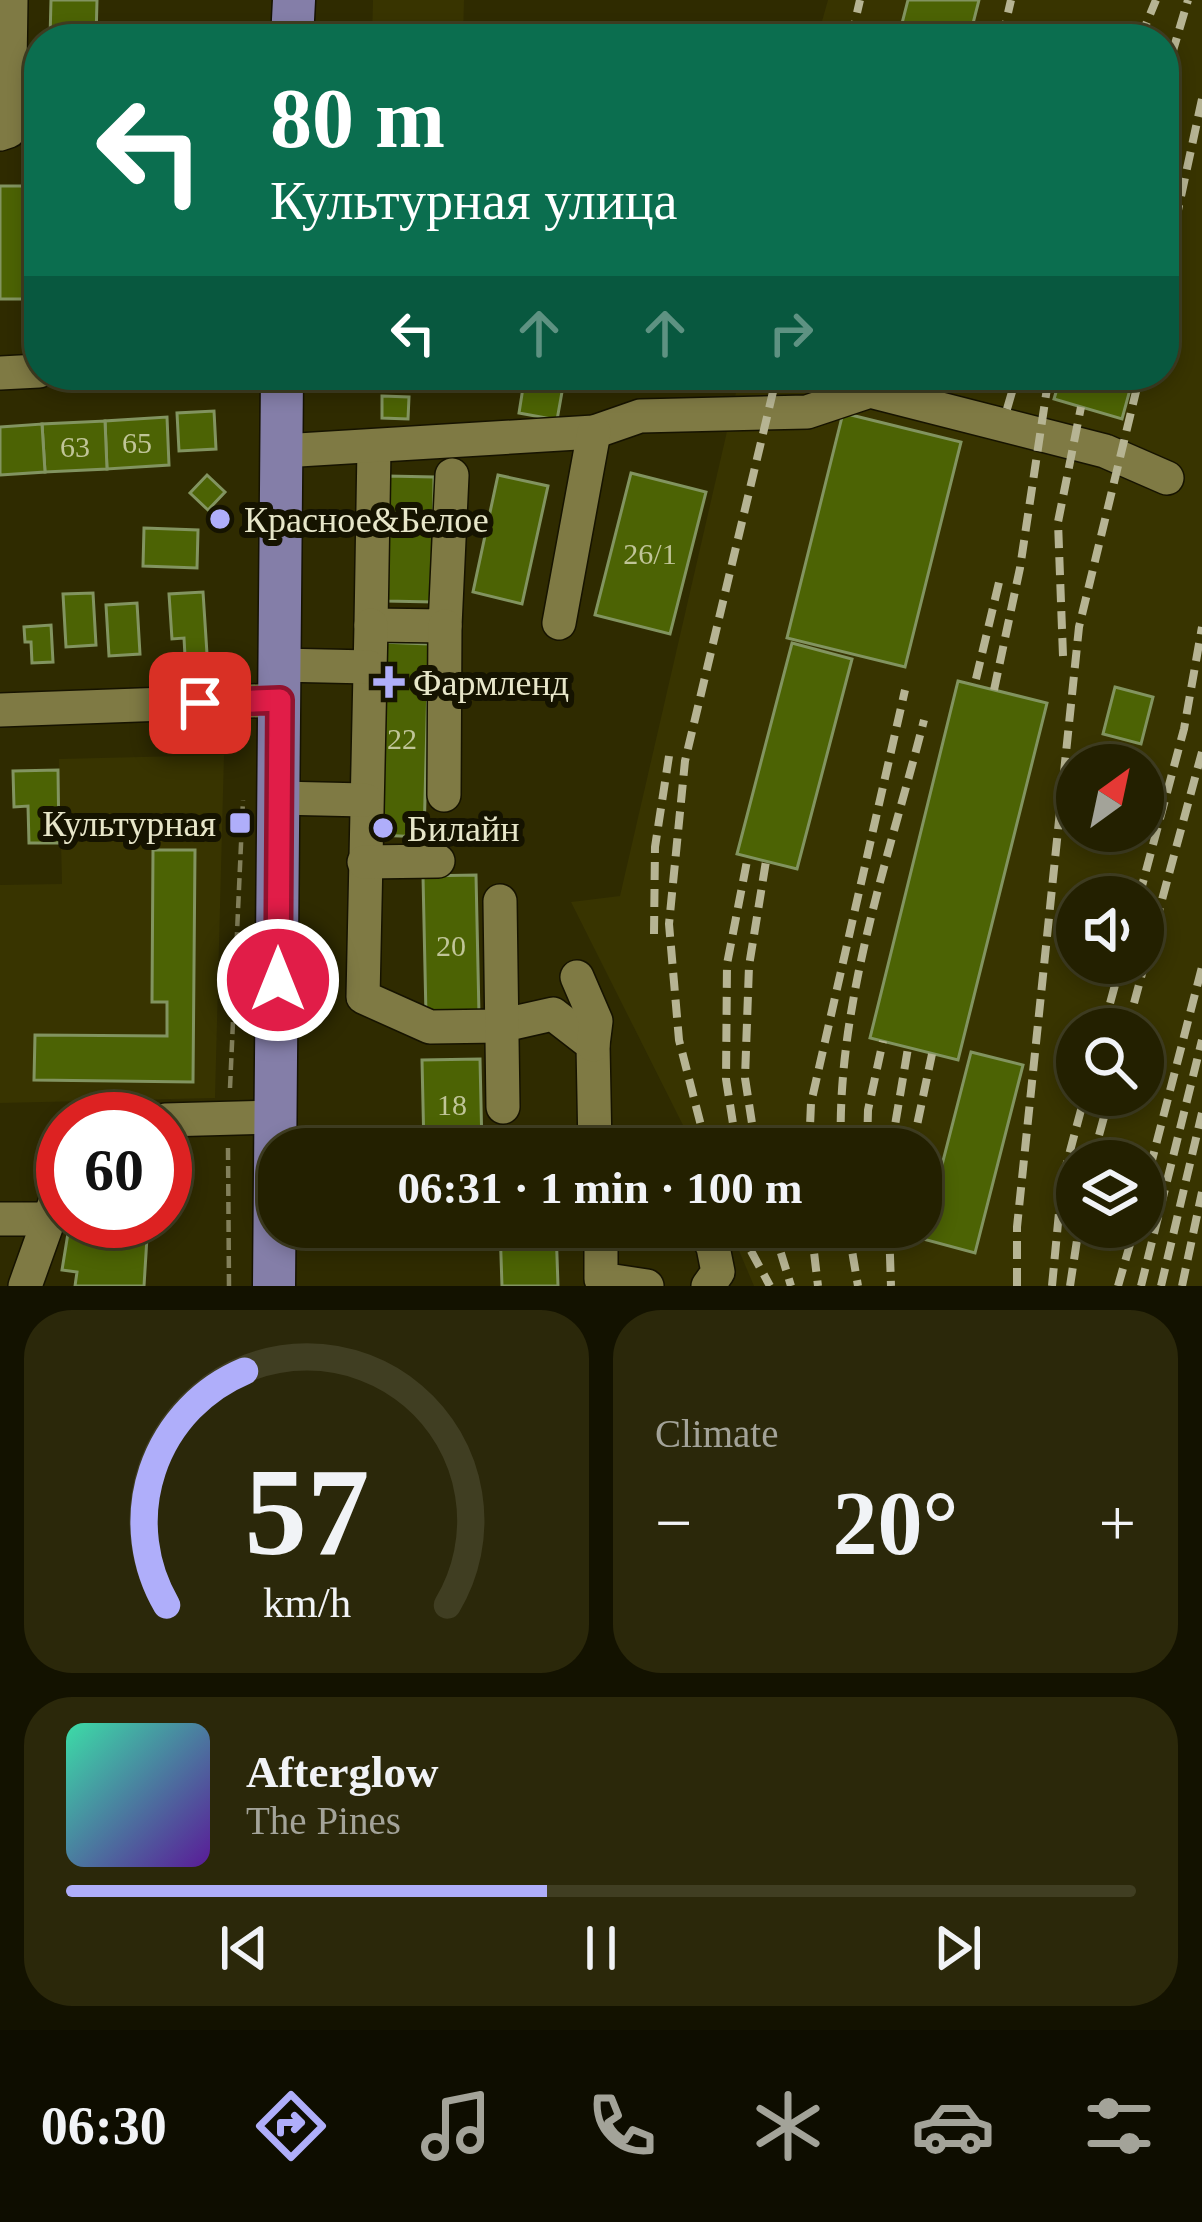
<!DOCTYPE html>
<html lang="en">
<head>
<meta charset="utf-8">
<style>
	:root { --surface:#232000; --page:#2b280a; --text:#f1f3f6; --muted:#a3a399; --line:#403e22; --accent:#afaefa }
	body { margin:0; font-family:"Times New Roman",serif; background:var(--page); color:var(--text); height:100vh; display:flex; flex-direction:column; font-size:45px; white-space:nowrap }
	* { box-sizing:border-box; margin:0 }
	p { font-size:39px; color:var(--muted) }
	.icon { flex:none; width:66px; height:66px; fill:none; stroke:currentColor; stroke-width:2; stroke-linecap:round; stroke-linejoin:round }
	.map { position:relative; height:1286px; overflow:hidden }
	.details { display:flex; flex-direction:column; gap:24px; padding:24px; background:#131200; flex:1 }
	.details>* { flex:none }
	.banner { position:absolute; left:24px; top:24px; width:1155px; height:366px; border-radius:48px; box-shadow:0 6px 18px #0003,0 0 0 3px var(--line); background:#0b6e4f; color:#fff; overflow:hidden }
	.needle { width:78px; rotate:33deg }
	.tools { position:absolute; left:1056px; top:744px; display:grid; gap:24px }
	.tools a { display:grid; place-items:center; width:108px; height:108px; border-radius:50%; background:var(--surface); box-shadow:0 6px 18px #0003,0 0 0 3px var(--line); font-size:60px }
	.speed { position:absolute; left:36px; top:1092px; display:flex; gap:24px; font-size:60px; font-weight:700; text-align:center }
	.speed>* { display:grid; place-content:center; width:156px; height:156px; border-radius:50%; background:var(--surface); box-shadow:0 6px 18px #0003,0 0 0 3px var(--line); line-height:1 }
	.speed .limit { border:18px solid #d22; background:#fff; color:#111 }
	.pin { position:absolute; display:grid; place-items:center; width:102px; height:102px; color:#fff; margin:-51px; border-radius:24px; box-shadow:0 6px 18px #0006 }
	.me { position:absolute; width:132px; margin:-66px; rotate:0deg; stroke-linejoin:round; filter:drop-shadow(0 0 9px #0008) }
	.turn { display:flex; align-items:center; gap:42px; height:252px; padding:0 48px; font-size:54px }
	.turn .icon { width:156px; height:156px; stroke-width:2.5 }
	.turn b { display:block; font-size:84px; line-height:102px }
	.lanes { display:flex; align-items:center; height:114px; padding:0 48px; background:#0003; justify-content:center; gap:60px; direction:ltr }
	.lanes .off { opacity:.35 }
	.big { font-size:90px; font-weight:700; line-height:1.1 }
	.details .card { flex:1; display:flex; flex-direction:column; justify-content:center; gap:18px; min-width:0; padding:0 42px; border-radius:48px; background:var(--page) }
	.details .dial { align-items:center; gap:0 }
	.dial svg { height:312px; overflow:visible; fill:none; stroke:var(--line); stroke-width:7; stroke-linecap:round; text-anchor:middle }
	.dial text { fill:var(--text); stroke:none }
	.song { display:flex; align-items:center; gap:36px }
	.cover { width:144px; height:144px; border-radius:18px; background:linear-gradient(135deg,hsl(160 70% 55%),hsl(270 70% 35%)) }
	.played { height:12px; border-radius:6px; background:linear-gradient(90deg,var(--accent) 45%,var(--line) 45%) }
	.keys { display:flex; justify-content:space-around; direction:ltr }
	.heat { display:flex; justify-content:space-between; align-items:center; font-size:66px; direction:ltr }
	.details .tiles { flex:1; display:grid; gap:24px; grid-template-columns:1fr 1fr }
	.card:last-child { grid-column:span 2 }
	.trip { position:absolute; left:258px; top:1128px; width:684px; height:120px; border-radius:48px; background:var(--surface); box-shadow:0 6px 18px #0003,0 0 0 3px var(--line); font-weight:700; line-height:120px; text-align:center }
	.menu { display:flex; height:192px; justify-content:space-around; align-items:center; background:#0e0d00; color:var(--muted) }
	.menu .icon { width:84px; height:84px }
	.menu .on { color:var(--accent) }
	.menu b { font-size:54px; color:var(--text) }
	.map>svg:first-child { display:block }
	.built { fill:#383400; fill-rule:evenodd }
	.building { fill:#4c6304; stroke:#829460; stroke-width:3 }
	.lines { fill:none; stroke-linecap:round; stroke-linejoin:round }
	.minor-casing { stroke:#161300; stroke-width:36 }
	.major-casing { stroke:#161300; stroke-width:45 }
	.path { stroke:#83805b; stroke-width:4.5; stroke-dasharray:12 6; stroke-linecap:butt }
	.minor { stroke:#7f7a44; stroke-width:33 }
	.major { stroke:#847ea8; stroke-width:42 }
	.rail { stroke:#b6b493; stroke-width:8; stroke-dasharray:18 9; stroke-linecap:butt }
	.route-casing { stroke:#92132f; stroke-width:30 }
	.route { stroke:#e11d48; stroke-width:21 }
	.poi-dot { fill:#afaefa; stroke:#151300; stroke-width:4.5 }
	.labels { text-anchor:middle; stroke-width:12; stroke-linejoin:round; paint-order:stroke }
	.number-label { font-size:30px; fill:#c0c598 }
	.poi-label { font-size:36px; fill:#e7e6c9; stroke:#151300; text-anchor:start }
</style>
</head>
<body>
<div class="map">
<svg width="1202" height="1286" viewBox="0 0 1202 1286">
	<rect width="100%" height="100%" fill="#2f2b00"/>
	<!-- built -->
	<g class="built">
		<path d="M 373,0 L 464,0 L 463,39 L 372,39 Z"/>
		<path d="M 828,0 L 1202,0 L 1202,1286 L 754,1286 L 729,1227 L 921,1227 L 921,1149 L 695,1149 L 571,902 L 620,896 L 740,375 L 1164,375 L 1164,39 L 817,39 ZM 1077,765 L 1143,765 L 1143,831 L 1077,831 ZM 1077,897 L 1143,897 L 1143,963 L 1077,963 ZM 1077,1029 L 1143,1029 L 1143,1095 L 1077,1095 ZM 1077,1161 L 1143,1161 L 1143,1227 L 1077,1227 Z"/>
		<path d="M 224,755 L 215,1098 L 0,1103 L 0,885 L 62,884 L 59,759 Z"/>
	</g>
	<!-- building -->
	<g class="building">
		<path d="M 51,0 L 97,0 L 96,39 L 50,39 Z"/>
		<path d="M 908,0 L 979,0 L 969,39 L 898,39 Z"/>
		<path d="M 36,171 L 39,171 L 39,322 L 38,322 Z"/>
		<rect x="0" y="186" width="35" height="113"/>
		<path d="M 1164,223 L 1176,226 L 1164,267 Z"/>
		<path d="M 391,375 L 427,375 L 426,390 L 391,389 Z"/>
		<path d="M 525,375 L 565,375 L 557,420 L 519,413 Z"/>
		<path d="M 1061,375 L 1134,375 L 1122,419 L 1054,399 Z"/>
		<path d="M 382,396 L 409,397 L 408,419 L 382,418 Z"/>
		<path d="M 214,411 L 216,449 L 179,451 L 177,413 Z"/>
		<path d="M 843,413 L 961,442 L 905,667 L 787,638 Z"/>
		<path d="M 167,417 L 169,465 L 107,469 L 105,421 Z"/>
		<path d="M 105,421 L 107,469 L 45,472 L 42,424 Z"/>
		<path d="M 42,424 L 45,472 L 0,475 L 0,427 Z"/>
		<path d="M 631,473 L 706,492 L 670,634 L 595,615 Z"/>
		<path d="M 207,475 L 225,492 L 208,510 L 190,493 Z"/>
		<path d="M 498,475 L 548,486 L 522,604 L 473,592 Z"/>
		<path d="M 387,476 L 434,477 L 433,602 L 386,601 Z"/>
		<path d="M 144,528 L 198,530 L 197,568 L 143,566 Z"/>
		<path d="M 203,592 L 207,654 L 185,656 L 184,638 L 172,639 L 169,594 Z"/>
		<path d="M 93,593 L 96,645 L 66,647 L 63,594 Z"/>
		<path d="M 137,603 L 140,654 L 109,656 L 106,605 Z"/>
		<path d="M 51,625 L 53,662 L 32,663 L 31,642 L 25,642 L 24,627 Z"/>
		<path d="M 381,642 L 429,644 L 424,837 L 376,835 Z"/>
		<path d="M 792,643 L 852,659 L 797,869 L 737,854 Z"/>
		<path d="M 958,681 L 1047,703 L 958,1060 L 870,1038 Z"/>
		<path d="M 1115,687 L 1153,697 L 1141,744 L 1103,734 Z"/>
		<path d="M 58,770 L 59,843 L 29,843 L 28,806 L 14,807 L 13,771 Z"/>
		<path d="M 153,850 L 195,850 L 193,1082 L 34,1080 L 35,1035 L 167,1036 L 167,1002 L 152,1002 Z"/>
		<path d="M 476,875 L 479,1015 L 426,1016 L 423,876 Z"/>
		<path d="M 971,1052 L 1023,1065 L 975,1253 L 923,1239 Z"/>
		<path d="M 480,1059 L 482,1149 L 424,1149 L 422,1060 Z"/>
		<path d="M 70,1221 L 148,1221 L 144,1286 L 75,1286 L 77,1272 L 62,1270 Z"/>
		<path d="M 500,1227 L 556,1227 L 558,1286 L 502,1286 Z"/>
	</g>
	<g class="lines">
		<!-- minor casing -->
		<g class="minor-casing">
			<g id="minor">
				<path d="M 0,134 L 9,131 L 11,0"/>
				<path d="M 0,373 L 39,371"/>
				<path d="M 374,448 L 371,625 L 445,626 L 452,475"/>
				<path d="M 282,451 L 594,432 L 640,416 L 807,412 L 870,391 L 1105,451 L 1167,478"/>
				<path d="M 559,623 L 594,432"/>
				<path d="M 371,625 L 363,997 L 430,1027 L 500,1026 L 553,1014 L 593,1045 L 595,1149"/>
				<path d="M 280,665 L 369,667"/>
				<path d="M 0,710 L 280,700"/>
				<path d="M 444,795 L 445,626"/>
				<path d="M 278,798 L 365,800"/>
				<path d="M 364,862 L 438,861"/>
				<path d="M 500,901 L 503,1107"/>
				<path d="M 577,977 L 596,1021 L 593,1045"/>
				<path d="M 165,1120 L 277,1117"/>
				<path d="M 0,1219 L 49,1219"/>
				<path d="M 601,1227 L 601,1279 L 647,1286"/>
				<path d="M 703,1227 L 713,1247 L 718,1272 L 708,1286"/>
				<path d="M 25,1286 L 63,1180"/>
			</g>
		</g>
		<!-- major casing -->
		<g class="major-casing">
			<g id="major">
				<path d="M 292,39 L 294,0"/>
				<path d="M 274,1286 L 282,375"/>
			</g>
		</g>
		<!-- path -->
		<g class="path">
			<path d="M 230,1088 L 243,800"/>
			<path d="M 228,1148 L 229,1286"/>
		</g>
		<!-- minor -->
		<use href="#minor" class="minor"/>
		<!-- major -->
		<use href="#major" class="major"/>
		<!-- rail -->
		<g class="rail">
			<path d="M 851,39 L 860,0"/>
			<path d="M 1002,39 L 1011,0"/>
			<path d="M 1140,39 L 1156,0"/>
			<path d="M 1164,81 L 1188,0"/>
			<path d="M 1164,275 L 1202,99"/>
			<path d="M 923,386 L 925,375"/>
			<path d="M 1007,409 L 1017,375"/>
			<path d="M 1063,656 L 1058,522 L 1081,407"/>
			<path d="M 976,679 L 1001,574"/>
			<path d="M 994,690 L 1020,568 L 1049,375"/>
			<path d="M 1139,897 L 1184,729 L 1202,627"/>
			<path d="M 654,934 L 655,847 L 669,756"/>
			<path d="M 1103,1029 L 1121,963"/>
			<path d="M 1127,1029 L 1202,752"/>
			<path d="M 707,1149 L 679,1040 L 669,924 L 685,761 L 777,375"/>
			<path d="M 737,1149 L 726,1079 L 727,964 L 747,861"/>
			<path d="M 756,1149 L 745,1078 L 749,966 L 766,861"/>
			<path d="M 809,1149 L 811,1103 L 905,690"/>
			<path d="M 841,1149 C 836,1004 889,858 924,720"/>
			<path d="M 867,1149 L 868,1110 L 883,1041"/>
			<path d="M 891,1149 L 908,1048"/>
			<path d="M 912,1149 L 932,1054"/>
			<path d="M 1092,1161 L 1110,1095"/>
			<path d="M 1143,1195 L 1202,967"/>
			<path d="M 738,1227 L 770,1286"/>
			<path d="M 773,1227 L 791,1286"/>
			<path d="M 811,1227 L 818,1286"/>
			<path d="M 848,1227 L 858,1286"/>
			<path d="M 889,1227 L 891,1286"/>
			<path d="M 1017,1286 L 1017,1227 L 1079,627 L 1140,375"/>
			<path d="M 1052,1286 L 1062,1181 L 1085,1095"/>
			<path d="M 1070,1286 L 1079,1227"/>
			<path d="M 1118,1286 L 1135,1227"/>
			<path d="M 1141,1286 L 1202,1040"/>
			<path d="M 1161,1286 L 1202,1113"/>
			<path d="M 1182,1286 L 1202,1192"/>
		</g>
	</g>
	<g class="lines">
		<!-- route casing -->
		<g class="route-casing">
			<path id="route" d="M 200,703 L 280,700 L 278,980"/>
		</g>
		<!-- route -->
		<use href="#route" class="route"/>
	</g>
	<!-- markers -->
	<g class="poi-dot">
		<circle cx="220" cy="519" r="12"/>
		<path d="M383 664h12v12h12v12h-12v12h-12v-12h-12v-12h12z"/>
		<rect x="228" y="811" width="24" height="24" rx="6"/>
		<circle cx="383" cy="828" r="12"/>
	</g>
	<g class="labels">
		<!-- number labels -->
		<g class="number-label">
			<text x="137" y="453">65</text>
			<text x="75" y="457">63</text>
			<text x="650" y="564">26/1</text>
			<text x="402" y="749">22</text>
			<text x="451" y="956">20</text>
			<text x="452" y="1115">18</text>
		</g>
		<!-- poi labels -->
		<g class="poi-label">
			<text x="244" y="532">Красное&amp;Белое</text>
			<text x="413" y="695">Фармленд</text>
			<text x="216" y="836" text-anchor="end">Культурная</text>
			<text x="407" y="841">Билайн</text>
		</g>
	</g>
</svg>
<div class="tools">
<a><svg class="needle" viewBox="-14 -14 28 28"><path d="M0-13l5 13h-10z" fill="#e53935"/><path d="M0 13l5-13h-10z" fill="#a3a399"/></svg></a>
<a><svg class="icon" aria-label="sound" viewBox="0 0 24 24"><path d="M4 9h4l5-4v14l-5-4H4zM17 9q2 3 0 6"/></svg></a>
<a><svg class="icon" aria-label="search" viewBox="0 0 24 24"><circle cx="10" cy="10" r="6"/><path d="M15 15l6 6"/></svg></a>
<a><svg class="icon" aria-label="layers" viewBox="0 0 24 24"><path d="M12 4l9 5-9 5-9-5zM3 14l9 5 9-5"/></svg></a>
</div>
<div class="speed"><div class="limit">60</div></div>
<div class="pin" style="left:200px;top:703px;background:#d93025"><svg class="icon" aria-label="arrive" viewBox="0 0 24 24"><path d="M6 21V4h12l-3 4 3 4H6"/></svg></div>
<svg class="me" style="left:278px;top:980px" viewBox="-20 -20 40 40"><circle r="17" fill="#e11d48" stroke="#fff" stroke-width="3"/><path d="M0-11L8 9 0 5-8 9z" fill="#fff"/></svg>
<div class="trip">06:31 · 1 min · 100 m</div>
<div class="banner">
<div class="turn"><svg class="icon" aria-label="left" viewBox="0 0 24 24"><path d="M17 20v-9H6M10 6l-5 5 5 5"/></svg><div><b>80 m</b>Культурная улица</div></div>
<div class="lanes"><svg class="icon" aria-label="left" viewBox="0 0 24 24"><path d="M17 20v-9H6M10 6l-5 5 5 5"/></svg><svg class="icon off" aria-label="ahead" viewBox="0 0 24 24"><path d="M12 20V5M6 11l6-6 6 6"/></svg><svg class="icon off" aria-label="ahead" viewBox="0 0 24 24"><path d="M12 20V5M6 11l6-6 6 6"/></svg><svg class="icon off" aria-label="right" viewBox="0 0 24 24"><path d="M7 20v-9h11M14 6l5 5-5 5"/></svg></div>
</div>
</div>
<section class="details">
<div class="tiles">
<div class="card dial"><svg viewBox="0 0 100 80">
<path d="M14 69A42 42 0 1 1 86 69"/>
<path d="M14 69A42 42 0 0 1 34 9" stroke="#afaefa"/>
<text x="50" y="56" font-size="32" font-weight="700">57</text>
<text x="50" y="72" font-size="11">km/h</text>
</svg></div>
<div class="card"><p>Climate</p>
<div class="heat"><a>−</a><b class="big">20°</b><a>+</a></div>
</div>
<div class="card">
<div class="song"><i class="cover"></i><div><b>Afterglow</b><p>The Pines</p></div></div>
<div class="played"></div>
<div class="keys"><svg class="icon" aria-label="previous" viewBox="0 0 24 24"><path d="M18 5L8 12l10 7zM5 5v14"/></svg><svg class="icon" aria-label="pause" viewBox="0 0 24 24"><path d="M8 5v14M16 5v14"/></svg><svg class="icon" aria-label="next" viewBox="0 0 24 24"><path d="M6 5l10 7-10 7zM19 5v14"/></svg></div>
</div>
</div>
</section>
<nav class="menu">
<b>06:30</b>
<svg class="icon on" aria-label="directions" viewBox="0 0 24 24"><path d="M12 3l9 9-9 9-9-9zM9 14v-3h6M13 9l2 2-2 2"/></svg>
<svg class="icon" aria-label="music" viewBox="0 0 24 24"><path d="M9 18V5l10-2v13"/><circle cx="6" cy="18" r="3"/><circle cx="16" cy="16" r="3"/></svg>
<svg class="icon" aria-label="phone" viewBox="0 0 24 24"><path d="M5 4h4l2 5-3 2q2 4 5 5l2-3 5 2v4C11 20 4 13 5 4z"/></svg>
<svg class="icon" aria-label="climate" viewBox="0 0 24 24"><path d="M12 3v18M4 7l16 10M4 17L20 7"/></svg>
<svg class="icon" aria-label="car" viewBox="0 0 24 24"><path d="M5 17H2v-5l4-1 3-4h7l3 4 3 1v5h-3M9 17h6M6 11h13"/><circle cx="7" cy="17" r="2"/><circle cx="17" cy="17" r="2"/></svg>
<svg class="icon" aria-label="filters" viewBox="0 0 24 24"><path d="M4 7h16M4 17h16"/><circle cx="9" cy="7" r="2"/><circle cx="15" cy="17" r="2"/></svg>
</nav>
</body>
</html>
